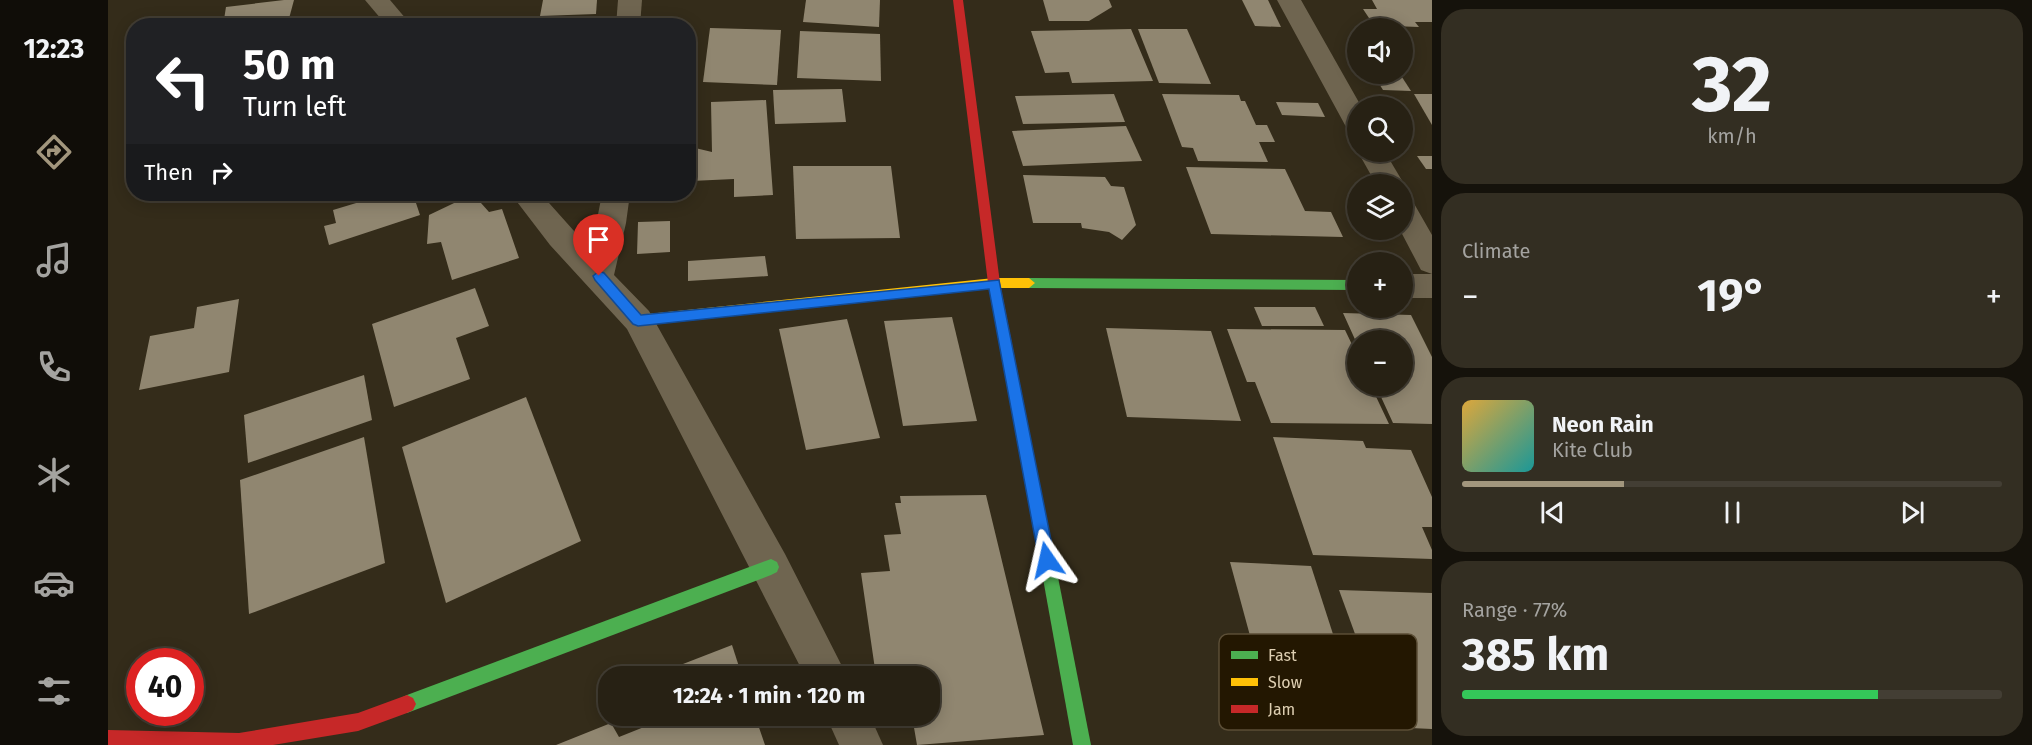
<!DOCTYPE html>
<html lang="en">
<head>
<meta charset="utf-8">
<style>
	:root { --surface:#272114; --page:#332e22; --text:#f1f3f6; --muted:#a4a3a0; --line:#433e34; --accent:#a2967d }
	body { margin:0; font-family:"Fira Sans",sans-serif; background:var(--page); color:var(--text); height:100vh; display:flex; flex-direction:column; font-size:22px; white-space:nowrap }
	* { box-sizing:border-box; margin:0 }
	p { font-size:20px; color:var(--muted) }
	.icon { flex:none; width:33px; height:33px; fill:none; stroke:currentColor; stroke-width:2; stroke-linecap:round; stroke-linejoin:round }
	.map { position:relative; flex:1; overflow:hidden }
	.panel { display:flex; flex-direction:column; gap:9px; padding:9px; background:#15120b; width:600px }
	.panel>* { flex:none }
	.hud { position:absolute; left:18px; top:18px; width:570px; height:183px; border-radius:24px; box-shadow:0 3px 15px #0003,0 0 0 2px var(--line); background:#202124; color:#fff; overflow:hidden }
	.fabs { position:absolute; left:1239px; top:18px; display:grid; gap:12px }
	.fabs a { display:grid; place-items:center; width:66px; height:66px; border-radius:50%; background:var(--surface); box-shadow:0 3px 15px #0003,0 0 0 2px var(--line); font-size:30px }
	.speed { position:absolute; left:18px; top:648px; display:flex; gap:12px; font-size:30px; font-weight:700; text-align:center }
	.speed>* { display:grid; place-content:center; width:78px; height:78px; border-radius:50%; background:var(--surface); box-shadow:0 3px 15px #0003,0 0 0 2px var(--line); line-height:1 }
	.speed .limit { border:9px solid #d22; background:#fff; color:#111 }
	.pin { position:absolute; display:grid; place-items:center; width:51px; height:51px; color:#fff; margin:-62px -26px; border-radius:50% 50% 50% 0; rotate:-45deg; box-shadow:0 0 6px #0007 }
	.pin .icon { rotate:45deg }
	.me { position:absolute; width:66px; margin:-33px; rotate:349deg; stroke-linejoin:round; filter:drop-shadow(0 0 4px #0008) }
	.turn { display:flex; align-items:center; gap:21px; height:126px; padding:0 18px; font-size:27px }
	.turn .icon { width:78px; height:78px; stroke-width:2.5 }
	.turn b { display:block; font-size:42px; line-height:51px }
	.then { display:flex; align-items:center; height:57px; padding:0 18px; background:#0003; gap:12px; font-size:22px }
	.big { font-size:45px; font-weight:700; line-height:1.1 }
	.panel .card { flex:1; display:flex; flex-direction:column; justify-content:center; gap:9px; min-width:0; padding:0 21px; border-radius:24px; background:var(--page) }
	.panel .dial { align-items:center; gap:0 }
	.dial b { font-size:78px; line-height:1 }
	.song { display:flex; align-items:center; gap:18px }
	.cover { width:72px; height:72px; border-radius:9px; background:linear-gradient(135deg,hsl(40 70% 55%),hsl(180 70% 35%)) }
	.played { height:6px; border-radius:3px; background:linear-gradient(90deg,var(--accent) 30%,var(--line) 30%) }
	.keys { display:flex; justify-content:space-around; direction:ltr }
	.heat { display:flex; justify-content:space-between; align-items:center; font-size:33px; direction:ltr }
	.charge { height:9px; border-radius:4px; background:linear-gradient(90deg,#34c759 77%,var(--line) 0) }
	.trip { position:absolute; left:490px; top:666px; width:342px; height:60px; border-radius:24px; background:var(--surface); box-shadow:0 3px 15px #0003,0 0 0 2px var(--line); font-weight:700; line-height:60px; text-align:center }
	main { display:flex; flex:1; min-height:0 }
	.dock { display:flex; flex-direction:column; width:108px; justify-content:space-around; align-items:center; background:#100d08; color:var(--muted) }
	.dock .icon { width:42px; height:42px }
	.dock .on { color:var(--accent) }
	.dock b { font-size:27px; color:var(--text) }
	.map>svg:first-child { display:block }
	.building { fill:#908670 }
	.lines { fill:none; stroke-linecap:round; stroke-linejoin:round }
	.street { fill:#6f6550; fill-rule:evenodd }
	.fast { fill:#4caf50; fill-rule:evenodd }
	.slow { fill:#ffc107; fill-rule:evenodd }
	.jam { fill:#c62828; fill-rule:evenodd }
	.route { fill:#1a73e8; stroke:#114b97; stroke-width:1.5 }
	.key { fill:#231701; stroke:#5b4e36; stroke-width:1.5 }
	.key-label { font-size:16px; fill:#decfb2 }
</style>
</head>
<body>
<main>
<nav class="dock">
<b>12:23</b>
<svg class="icon on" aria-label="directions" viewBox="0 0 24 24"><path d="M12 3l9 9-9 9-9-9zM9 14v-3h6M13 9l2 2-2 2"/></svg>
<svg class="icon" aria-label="music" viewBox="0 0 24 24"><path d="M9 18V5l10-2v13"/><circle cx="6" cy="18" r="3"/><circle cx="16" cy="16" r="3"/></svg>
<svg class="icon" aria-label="phone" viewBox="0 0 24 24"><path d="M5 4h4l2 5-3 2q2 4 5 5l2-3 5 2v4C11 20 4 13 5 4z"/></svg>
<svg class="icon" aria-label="climate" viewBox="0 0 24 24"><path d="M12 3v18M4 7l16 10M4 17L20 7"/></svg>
<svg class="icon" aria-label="car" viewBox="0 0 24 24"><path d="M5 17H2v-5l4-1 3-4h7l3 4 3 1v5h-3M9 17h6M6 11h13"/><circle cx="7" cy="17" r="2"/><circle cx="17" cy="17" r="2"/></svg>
<svg class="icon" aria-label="filters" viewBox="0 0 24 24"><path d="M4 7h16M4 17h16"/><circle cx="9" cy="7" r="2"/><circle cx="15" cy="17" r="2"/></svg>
</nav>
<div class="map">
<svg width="1324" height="745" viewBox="0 0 1324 745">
	<rect width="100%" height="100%" fill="#342c1a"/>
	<!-- building -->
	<g class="building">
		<path d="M 176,0 L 186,0 L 179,26 L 115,26 L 118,7 Z"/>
		<path d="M 435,0 L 489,0 L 488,14 L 432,16 Z"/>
		<path d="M 698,0 L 772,0 L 771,27 L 695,22 Z"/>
		<path d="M 935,0 L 1001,0 L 1004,7 L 981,21 L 941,21 Z"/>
		<path d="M 1134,0 L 1160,0 L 1173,27 L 1147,26 Z"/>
		<path d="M 1264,0 L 1324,0 L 1324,22 L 1307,22 L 1311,27 L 1284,26 L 1281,21 L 1263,21 L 1255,9 L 1269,9 Z"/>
		<path d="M 602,28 L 673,30 L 669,85 L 595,82 Z"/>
		<path d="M 1023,29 L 1045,81 L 964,83 L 961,72 L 937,73 L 923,31 Z"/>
		<path d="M 1030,29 L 1079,29 L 1103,84 L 1051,83 Z"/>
		<path d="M 692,31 L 772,34 L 773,81 L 689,78 Z"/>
		<path d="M 1265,74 L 1292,74 L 1303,91 L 1275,90 Z"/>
		<path d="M 734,89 L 738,122 L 667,124 L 665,90 Z"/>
		<path d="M 1006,94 L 1017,122 L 915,124 L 907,96 Z"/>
		<path d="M 1054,94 L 1131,95 L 1133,101 L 1137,101 L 1148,125 L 1159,125 L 1167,142 L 1151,142 L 1160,162 L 1090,161 L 1085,148 L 1074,147 Z"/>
		<path d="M 1306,94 L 1324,94 L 1324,125 Z"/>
		<path d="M 658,100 L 665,195 L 626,197 L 626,179 L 583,181 L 583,147 L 604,152 L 603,102 Z"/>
		<path d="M 1168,102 L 1210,103 L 1217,117 L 1174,115 Z"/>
		<path d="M 1018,126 L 1034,161 L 915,166 L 904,131 Z"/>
		<path d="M 1309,156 L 1324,156 L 1324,169 L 1318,169 Z"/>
		<path d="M 685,166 L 783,166 L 792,238 L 688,239 Z"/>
		<path d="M 1078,167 L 1177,169 L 1197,211 L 1223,212 L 1235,237 L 1103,234 Z"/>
		<path d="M 915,175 L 997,177 L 1003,186 L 1016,187 L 1028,225 L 1014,240 L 1001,232 L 974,228 L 973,223 L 925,223 Z"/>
		<path d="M 278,194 L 290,194 L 292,201 L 307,200 L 312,215 L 221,245 L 216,226 L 228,223 L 225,210 Z"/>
		<path d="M 365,194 L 381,212 L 394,209 L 411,258 L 344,280 L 333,242 L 319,244 L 321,215 Z"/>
		<path d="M 562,221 L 562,252 L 529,254 L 530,222 Z"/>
		<path d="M 657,256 L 660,276 L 580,281 L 580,261 Z"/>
		<path d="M 367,288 L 381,326 L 348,338 L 362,379 L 286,407 L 264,324 Z"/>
		<path d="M 131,299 L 121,372 L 31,390 L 42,336 L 86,328 L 89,307 Z"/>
		<path d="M 1146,307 L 1207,307 L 1216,326 L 1154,326 Z"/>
		<path d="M 1235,313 L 1303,315 L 1324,357 L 1324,424 L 1285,423 L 1268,386 L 1294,386 L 1294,340 L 1250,340 L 1250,346 Z"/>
		<path d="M 844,317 L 869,421 L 795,426 L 776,321 Z"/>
		<path d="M 739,319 L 772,438 L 698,450 L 671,329 Z"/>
		<path d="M 998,328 L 1103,331 L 1133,421 L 1019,417 Z"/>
		<path d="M 1119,329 L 1237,330 L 1250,357 L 1250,386 L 1263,386 L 1281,424 L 1163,423 L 1147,382 L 1139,382 Z"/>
		<path d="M 256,375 L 264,420 L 140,463 L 136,415 Z"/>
		<path d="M 418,397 L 473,541 L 338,603 L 294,447 Z"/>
		<path d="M 256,437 L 277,563 L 141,614 L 132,480 Z"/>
		<path d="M 1165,437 L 1255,441 L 1258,448 L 1303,450 L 1324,497 L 1324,527 L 1314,527 L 1324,550 L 1324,559 L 1205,555 Z"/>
		<path d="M 878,495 L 936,735 L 809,745 L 804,716 L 822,716 L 822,676 L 768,676 L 753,573 L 782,571 L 776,535 L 793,534 L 787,503 L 793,503 L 792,496 Z"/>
		<path d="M 1122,562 L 1203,566 L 1245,696 L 1157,691 Z"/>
		<path d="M 1231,590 L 1324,593 L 1324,729 L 1281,727 Z"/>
		<path d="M 624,645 L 634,676 L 544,676 Z"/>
		<path d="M 555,716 L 647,716 L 657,745 L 448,745 L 503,723 L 511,737 L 556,719 Z"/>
	</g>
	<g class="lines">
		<!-- street -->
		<g class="street">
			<path d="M 257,0 L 282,0 L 304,26 L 279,26 Z"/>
			<path d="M 510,0 L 534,0 L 532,26 L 508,26 Z"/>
			<path d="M 1169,0 L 1193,0 L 1253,106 L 1250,106 L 1250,134 L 1241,131 L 1237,125 Z"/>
			<path d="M 1250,152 L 1277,152 L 1296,184 L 1294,187 L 1268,184 Z"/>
			<path d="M 403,194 L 433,194 L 483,250 L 494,194 L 522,194 L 518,223 L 506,275 L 541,311 L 677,554 L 739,676 L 697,676 L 519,329 L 442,245 Z"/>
			<path d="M 1294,197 L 1304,200 L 1324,235 L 1324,274 L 1313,270 L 1292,230 L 1294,230 Z"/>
			<rect x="1294" y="274" width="30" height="24"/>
			<path d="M 718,716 L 762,716 L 775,745 L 731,745 Z"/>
		</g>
		<!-- fast -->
		<g class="fast">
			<path d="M 921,278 L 1250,280 L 1250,290 L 921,288 L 915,283 Z"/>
			<path d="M 928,494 L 933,496 L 935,501 L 983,745 L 965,745 L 921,501 L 923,496 Z"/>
			<path d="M 663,559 L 669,562 L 671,567 L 669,572 L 663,575 L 299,713 L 293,710 L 290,704 L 293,698 L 299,695 Z"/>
		</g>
		<!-- slow -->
		<path class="slow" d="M 886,278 L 921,278 L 927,283 L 921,288 L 886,288 L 530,325 L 525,324 L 524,320 L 525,316 L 530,315 Z"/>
		<!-- jam -->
		<g class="jam">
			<path d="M 845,0 L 855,0 L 892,283 L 935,501 L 933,506 L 928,508 L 923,506 L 921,501 L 880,283 Z"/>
			<path d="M 299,695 L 305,698 L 308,704 L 305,710 L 299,713 L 250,731 L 165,745 L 0,745 L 0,730 L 131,733 L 250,713 Z"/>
		</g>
	</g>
	<!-- route -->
	<path class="route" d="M 491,271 L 496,273 L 533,315 L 891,280 L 947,560 L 944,566 L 939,568 L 933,566 L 931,560 L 881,289 L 530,326 L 525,324 L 487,280 L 485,276 Z"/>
	<!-- legend -->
	<rect x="1111" y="634" width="198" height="96" rx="9" class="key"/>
	<rect x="1123" y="651" width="27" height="8" fill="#4caf50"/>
	<rect x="1123" y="678" width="27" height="8" fill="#ffc107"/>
	<rect x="1123" y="705" width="27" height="8" fill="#c62828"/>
	<g class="key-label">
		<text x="1160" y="661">Fast</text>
		<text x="1160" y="688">Slow</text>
		<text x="1160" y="715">Jam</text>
	</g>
</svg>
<div class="fabs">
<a><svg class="icon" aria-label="sound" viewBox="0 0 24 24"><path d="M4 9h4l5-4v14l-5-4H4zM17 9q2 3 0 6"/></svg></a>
<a><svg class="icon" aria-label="search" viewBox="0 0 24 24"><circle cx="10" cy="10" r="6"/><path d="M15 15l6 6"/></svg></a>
<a><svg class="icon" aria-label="layers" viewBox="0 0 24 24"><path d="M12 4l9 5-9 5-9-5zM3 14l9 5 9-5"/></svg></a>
<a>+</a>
<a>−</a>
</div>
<div class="speed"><div class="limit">40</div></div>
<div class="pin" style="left:491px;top:276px;background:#d93025"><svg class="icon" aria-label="arrive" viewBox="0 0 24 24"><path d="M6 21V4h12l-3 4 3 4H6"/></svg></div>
<svg class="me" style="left:939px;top:560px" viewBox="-20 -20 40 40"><path d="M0-17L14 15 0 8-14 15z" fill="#1a73e8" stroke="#fff" stroke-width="4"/></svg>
<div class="trip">12:24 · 1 min · 120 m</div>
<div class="hud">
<div class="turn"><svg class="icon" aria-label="left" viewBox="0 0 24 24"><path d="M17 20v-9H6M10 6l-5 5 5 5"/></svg><div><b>50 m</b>Turn left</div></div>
<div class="then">Then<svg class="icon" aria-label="right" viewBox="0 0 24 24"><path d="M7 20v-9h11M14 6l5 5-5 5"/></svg></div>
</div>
</div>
<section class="panel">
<div class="card dial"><b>32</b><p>km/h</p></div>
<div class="card"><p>Climate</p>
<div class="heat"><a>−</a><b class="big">19°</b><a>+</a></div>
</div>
<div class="card">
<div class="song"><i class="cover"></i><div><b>Neon Rain</b><p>Kite Club</p></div></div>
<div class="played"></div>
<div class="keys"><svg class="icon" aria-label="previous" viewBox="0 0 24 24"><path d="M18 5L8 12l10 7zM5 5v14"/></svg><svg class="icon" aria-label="pause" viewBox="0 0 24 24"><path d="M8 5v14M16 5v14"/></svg><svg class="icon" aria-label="next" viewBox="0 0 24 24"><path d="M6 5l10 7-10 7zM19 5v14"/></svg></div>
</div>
<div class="card"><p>Range · 77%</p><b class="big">385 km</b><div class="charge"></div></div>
</section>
</main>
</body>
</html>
